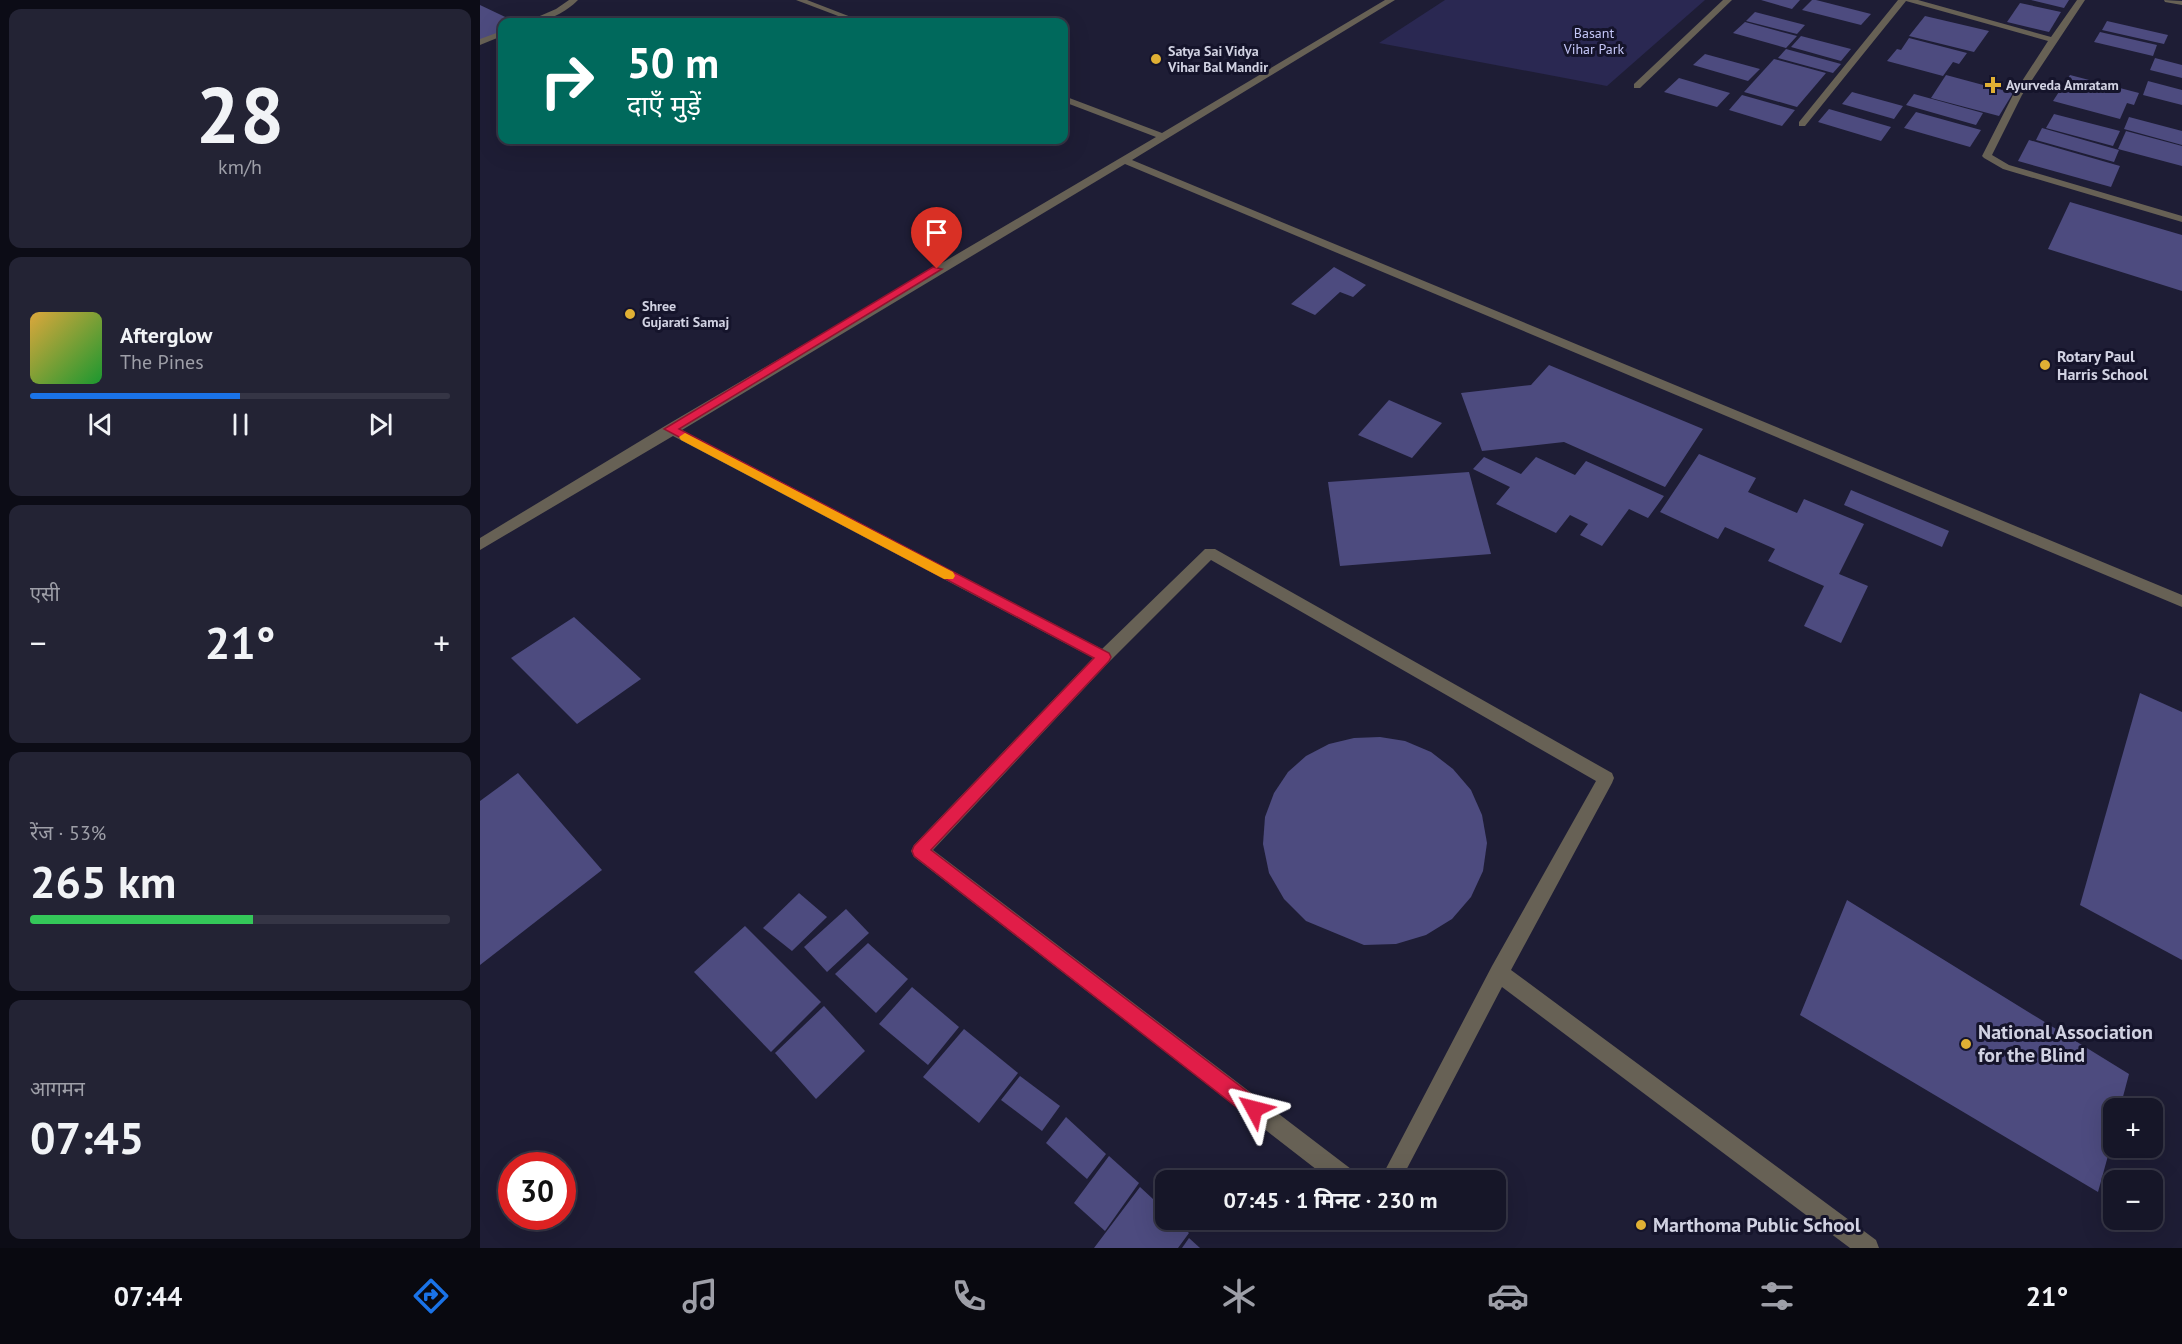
<!DOCTYPE html>
<html lang="hi">
<head>
<meta charset="utf-8">
<style>
	:root { --surface:#161628; --page:#232334; --text:#f1f3f6; --muted:#9e9fa8; --line:#353545; --accent:#1a73e8 }
	body { margin:0; font-family:"PT Sans","Noto Sans Devanagari",sans-serif; background:var(--page); color:var(--text); height:100vh; display:flex; flex-direction:column; font-size:22px; white-space:nowrap }
	* { box-sizing:border-box; margin:0 }
	p { font-size:20px; color:var(--muted) }
	.icon { flex:none; width:33px; height:33px; fill:none; stroke:currentColor; stroke-width:2; stroke-linecap:round; stroke-linejoin:round }
	.map { position:relative; flex:1; overflow:hidden }
	.panel { display:flex; flex-direction:column; gap:9px; padding:9px; background:#0c0c16; width:480px }
	.panel>* { flex:none }
	.banner { position:absolute; left:18px; top:18px; width:570px; height:126px; border-radius:12px; box-shadow:0 6px 24px #0002,0 0 0 2px var(--line); background:#00695c; color:#fff; overflow:hidden }
	.controls { position:absolute; left:1623px; top:1098px; display:grid; gap:12px }
	.controls a { display:grid; place-items:center; width:60px; height:60px; border-radius:12px; background:var(--surface); box-shadow:0 6px 24px #0002,0 0 0 2px var(--line); font-size:30px }
	.speed { position:absolute; left:18px; top:1152px; display:flex; gap:12px; font-size:30px; font-weight:700; text-align:center }
	.speed>* { display:grid; place-content:center; width:78px; height:78px; border-radius:50%; background:var(--surface); box-shadow:0 6px 24px #0002,0 0 0 2px var(--line); line-height:1 }
	.speed .limit { border:9px solid #d22; background:#fff; color:#111 }
	.pin { position:absolute; display:grid; place-items:center; width:51px; height:51px; color:#fff; margin:-62px -26px; border-radius:50% 50% 50% 0; rotate:-45deg; box-shadow:0 0 6px #0007 }
	.pin .icon { rotate:45deg }
	.me { position:absolute; width:66px; margin:-33px; rotate:308deg; stroke-linejoin:round; filter:drop-shadow(0 0 4px #0008) }
	.turn { display:flex; align-items:center; gap:21px; height:126px; padding:0 30px; font-size:27px }
	.turn .icon { width:78px; height:78px; stroke-width:2.5 }
	.turn b { display:block; font-size:42px; line-height:51px }
	.big { font-size:45px; font-weight:700; line-height:1.1 }
	.panel .card { flex:1; display:flex; flex-direction:column; justify-content:center; gap:9px; min-width:0; padding:0 21px; border-radius:12px; background:var(--page) }
	.panel .dial { align-items:center; gap:0 }
	.dial b { font-size:78px; line-height:1 }
	.song { display:flex; align-items:center; gap:18px }
	.cover { width:72px; height:72px; border-radius:9px; background:linear-gradient(135deg,hsl(40 70% 55%),hsl(130 70% 35%)) }
	.played { height:6px; border-radius:3px; background:linear-gradient(90deg,var(--accent) 50%,var(--line) 50%) }
	.keys { display:flex; justify-content:space-around; direction:ltr }
	.heat { display:flex; justify-content:space-between; align-items:center; font-size:33px; direction:ltr }
	.charge { height:9px; border-radius:4px; background:linear-gradient(90deg,#34c759 53%,var(--line) 0) }
	.trip { position:absolute; left:675px; top:1170px; width:351px; height:60px; border-radius:12px; background:var(--surface); box-shadow:0 6px 24px #0002,0 0 0 2px var(--line); font-weight:700; line-height:60px; text-align:center }
	.dock { display:flex; height:96px; justify-content:space-around; align-items:center; background:#090910; color:var(--muted) }
	.dock .icon { width:42px; height:42px }
	.dock .current { color:var(--accent) }
	.dock b { font-size:27px; color:var(--text) }
	main { display:flex; flex:1; min-height:0 }
	.map>svg:first-child { display:block }
	.green { fill:#2a2852 }
	.building { fill:#4d4b7f }
	.lines { fill:none; stroke-linecap:round; stroke-linejoin:round }
	.minor { fill:#676155; fill-rule:evenodd }
	.route { fill:#e11d48; stroke:#92132f; stroke-width:1.5 }
	.slow { fill:#f59e0b }
	.poi-dot { fill:#e0b034; stroke:#15142b; stroke-width:2 }
	.labels { text-anchor:middle; stroke-width:6; stroke-linejoin:round; paint-order:stroke }
	.far-park-label { font-size:14px; fill:#c5c7f8; stroke:#15142b }
	.far-poi-label { font-size:14px; font-weight:bold; fill:#d1d2e2; stroke:#15142b; text-anchor:start }
	.poi-label { font-size:16px; font-weight:bold; fill:#d1d2e2; stroke:#15142b; text-anchor:start }
	.near-poi-label { font-size:20px; font-weight:bold; fill:#d1d2e2; stroke:#15142b; text-anchor:start }
</style>
</head>
<body>
<main>
<section class="panel">
<div class="card dial"><b>28</b><p>km/h</p></div>
<div class="card">
<div class="song"><i class="cover"></i><div><b>Afterglow</b><p>The Pines</p></div></div>
<div class="played"></div>
<div class="keys"><svg class="icon" aria-label="previous" viewBox="0 0 24 24"><path d="M18 5L8 12l10 7zM5 5v14"/></svg><svg class="icon" aria-label="pause" viewBox="0 0 24 24"><path d="M8 5v14M16 5v14"/></svg><svg class="icon" aria-label="next" viewBox="0 0 24 24"><path d="M6 5l10 7-10 7zM19 5v14"/></svg></div>
</div>
<div class="card"><p>एसी</p>
<div class="heat"><a>−</a><b class="big">21°</b><a>+</a></div>
</div>
<div class="card"><p>रेंज · 53%</p><b class="big">265 km</b><div class="charge"></div></div>
<div class="card"><p>आगमन</p><b class="big">07:45</b></div>
</section>
<div class="map">
<svg width="1702" height="1248" viewBox="0 0 1702 1248">
	<rect width="100%" height="100%" fill="#1e1d35"/>
	<!-- green -->
	<path class="green" d="M 965,0 L 1225,0 L 1127,86 L 899,43 Z"/>
	<!-- building -->
	<g class="building">
		<path d="M 1281,0 L 1320,0 L 1312,9 Z"/>
		<path d="M 1332,0 L 1336,0 L 1391,14 L 1381,25 L 1322,10 Z"/>
		<path d="M 1551,0 L 1589,0 L 1584,8 Z"/>
		<path d="M 1540,3 L 1581,12 L 1569,32 L 1527,22 Z"/>
		<path d="M 0,5 L 36,22 L 22,22 L 22,32 L 0,40 Z"/>
		<path d="M 1275,12 L 1325,25 L 1317,34 L 1266,21 Z"/>
		<path d="M 1445,16 L 1509,31 L 1494,52 L 1429,36 Z"/>
		<path d="M 1627,21 L 1688,35 L 1684,44 L 1622,30 Z"/>
		<path d="M 1265,22 L 1317,36 L 1306,48 L 1253,33 Z"/>
		<path d="M 1620,32 L 1677,45 L 1673,56 L 1614,42 Z"/>
		<path d="M 1321,36 L 1371,49 L 1361,61 L 1311,47 Z"/>
		<path d="M 1429,38 L 1487,53 L 1479,64 L 1473,62 L 1463,76 L 1407,61 L 1417,49 L 1421,50 Z"/>
		<path d="M 1306,49 L 1361,64 L 1353,73 L 1298,58 Z"/>
		<path d="M 1225,54 L 1280,69 L 1268,81 L 1213,65 Z"/>
		<path d="M 1675,58 L 1702,65 L 1702,78 L 1670,70 Z"/>
		<path d="M 1294,59 L 1346,73 L 1317,107 L 1264,92 Z"/>
		<path d="M 1466,75 L 1533,93 L 1519,116 L 1451,98 Z"/>
		<path d="M 1590,75 L 1659,93 L 1654,105 L 1647,103 L 1640,119 L 1573,101 Z"/>
		<path d="M 1199,78 L 1250,93 L 1237,107 L 1184,92 Z"/>
		<path d="M 1668,81 L 1702,90 L 1702,105 L 1663,95 Z"/>
		<path d="M 1372,92 L 1423,106 L 1414,119 L 1362,104 Z"/>
		<path d="M 1434,94 L 1503,113 L 1496,125 L 1426,105 Z"/>
		<path d="M 1262,95 L 1315,110 L 1302,126 L 1249,110 Z"/>
		<path d="M 1349,109 L 1411,127 L 1401,141 L 1338,122 Z"/>
		<path d="M 1436,112 L 1501,130 L 1490,147 L 1424,128 Z"/>
		<path d="M 1574,114 L 1640,131 L 1633,146 L 1566,128 Z"/>
		<path d="M 1649,117 L 1702,131 L 1702,145 L 1644,129 Z"/>
		<path d="M 1562,128 L 1639,150 L 1634,162 L 1556,140 Z"/>
		<path d="M 1646,131 L 1702,146 L 1702,166 L 1638,149 Z"/>
		<path d="M 1549,140 L 1640,166 L 1631,187 L 1538,161 Z"/>
		<path d="M 1590,202 L 1702,235 L 1702,291 L 1568,249 Z"/>
		<path d="M 854,267 L 886,285 L 873,297 L 860,292 L 835,315 L 811,304 Z"/>
		<path d="M 1069,365 L 1223,429 L 1185,487 L 1084,442 L 1002,451 L 981,393 L 1051,385 Z"/>
		<path d="M 909,400 L 962,423 L 932,458 L 878,435 Z"/>
		<path d="M 1219,454 L 1276,478 L 1268,492 L 1317,513 L 1324,499 L 1384,524 L 1359,574 L 1388,586 L 1361,643 L 1324,626 L 1344,586 L 1288,561 L 1295,549 L 1245,527 L 1238,539 L 1180,512 Z"/>
		<path d="M 1004,457 L 1041,474 L 1056,457 L 1095,475 L 1106,461 L 1184,496 L 1168,518 L 1149,509 L 1122,546 L 1100,535 L 1108,524 L 1090,515 L 1076,533 L 1016,504 L 1030,487 L 993,469 Z"/>
		<path d="M 989,472 L 1011,554 L 860,566 L 848,482 Z"/>
		<path d="M 1371,490 L 1469,531 L 1462,547 L 1364,505 Z"/>
		<path d="M 94,617 L 161,679 L 97,724 L 31,658 Z"/>
		<path d="M 1660,693 L 1702,712 L 1702,960 L 1600,905 Z"/>
		<path d="M 900,737 L 925,741 L 951,752 L 973,769 L 991,790 L 1002,815 L 1007,843 L 1003,871 L 991,897 L 972,919 L 946,935 L 916,944 L 884,945 L 826,921 L 804,899 L 789,873 L 783,844 L 785,817 L 794,793 L 808,772 L 826,756 L 849,744 L 874,738 Z"/>
		<path d="M 38,773 L 122,870 L 0,965 L 0,801 Z"/>
		<path d="M 319,893 L 347,917 L 312,951 L 283,928 Z"/>
		<path d="M 1367,900 L 1649,1074 L 1640,1108 L 1634,1108 L 1634,1134 L 1618,1192 L 1320,1015 Z"/>
		<path d="M 366,909 L 389,933 L 347,972 L 324,947 Z"/>
		<path d="M 265,926 L 341,1002 L 291,1052 L 214,972 Z"/>
		<path d="M 388,943 L 428,979 L 396,1013 L 355,974 Z"/>
		<path d="M 432,987 L 479,1027 L 448,1065 L 399,1024 Z"/>
		<path d="M 344,1006 L 385,1051 L 336,1099 L 295,1053 Z"/>
		<path d="M 484,1029 L 538,1073 L 499,1123 L 443,1077 Z"/>
		<path d="M 540,1076 L 580,1106 L 562,1131 L 521,1100 Z"/>
		<path d="M 586,1117 L 626,1154 L 607,1179 L 566,1143 Z"/>
		<path d="M 629,1156 L 659,1183 L 625,1231 L 594,1203 Z"/>
		<path d="M 660,1187 L 686,1211 L 686,1220 L 695,1220 L 709,1233 L 698,1248 L 614,1248 Z"/>
		<path d="M 709,1238 L 720,1248 L 702,1248 Z"/>
	</g>
	<g class="lines">
		<!-- minor -->
		<g class="minor">
			<path d="M 89,0 L 98,0 C 85,13 64,24 46,22 L 76,9 Z"/>
			<path d="M 316,0 L 327,0 L 384,22 L 374,22 Z"/>
			<path d="M 905,0 L 915,0 L 652,160 L 1702,595 L 1702,607 L 645,164 L 202,430 L 622,649 L 725,549 L 735,549 L 1132,773 L 1134,778 L 1132,783 L 1031,970 L 1396,1240 L 1399,1248 L 1370,1248 L 1022,987 L 921,1180 L 900,1180 L 1012,966 L 1116,781 L 731,560 L 629,662 L 453,850 L 875,1172 L 877,1180 L 850,1180 L 434,857 L 431,851 L 434,845 L 613,658 L 193,436 L 0,550 L 0,538 L 185,426 L 676,137 L 584,102 L 584,96 L 682,133 Z"/>
			<path d="M 1243,0 L 1252,0 L 1160,88 L 1154,88 L 1154,84 Z"/>
			<path d="M 1418,0 L 1438,0 L 1571,37 L 1597,0 L 1605,0 L 1542,95 L 1512,155 L 1529,165 L 1702,216 L 1702,222 L 1523,169 L 1504,158 L 1502,156 L 1533,95 L 1568,41 L 1426,1 L 1325,126 L 1319,126 L 1319,122 Z"/>
			<path d="M 1684,0 L 1702,1 L 1702,5 L 1685,2 Z"/>
			<path d="M 22,31 L 22,36 L 0,45 L 0,39 Z"/>
		</g>
	</g>
	<!-- route -->
	<path class="route" d="M 453,267 L 462,269 L 199,429 L 629,653 L 631,657 L 629,661 L 451,850 L 781,1102 L 783,1109 L 781,1116 L 774,1118 L 768,1116 L 434,856 L 432,851 L 434,846 L 614,658 L 184,429 Z"/>
	<!-- slow -->
	<path class="slow" d="M 205,433 L 473,572 L 475,576 L 473,579 L 464,579 L 201,440 L 199,437 Z"/>
	<!-- markers -->
	<g class="poi-dot">
		<circle cx="676" cy="59" r="6"/>
		<path d="M1510 76h6v6h6v6h-6v6h-6v-6h-6v-6h6z"/>
		<circle cx="150" cy="314" r="6"/>
		<circle cx="1565" cy="365" r="6"/>
		<circle cx="1486" cy="1044" r="6"/>
		<circle cx="1161" cy="1225" r="6"/>
	</g>
	<g class="labels">
		<!-- far-park labels -->
		<g class="far-park-label">
			<text x="1114" y="38">Basant<tspan x="1114" dy="16">Vihar Park</tspan></text>
		</g>
		<!-- far-poi labels -->
		<g class="far-poi-label">
			<text x="688" y="56">Satya Sai Vidya<tspan x="688" dy="16">Vihar Bal Mandir</tspan></text>
			<text x="1526" y="90">Ayurveda Amratam</text>
			<text x="162" y="311">Shree<tspan x="162" dy="16">Gujarati Samaj</tspan></text>
		</g>
		<!-- poi labels -->
		<g class="poi-label">
			<text x="1577" y="362">Rotary Paul<tspan x="1577" dy="18">Harris School</tspan></text>
		</g>
		<!-- near-poi labels -->
		<g class="near-poi-label">
			<text x="1498" y="1039">National Association<tspan x="1498" dy="23">for the Blind</tspan></text>
			<text x="1173" y="1232">Marthoma Public School</text>
		</g>
	</g>
</svg>
<div class="controls">
<a>+</a>
<a>−</a>
</div>
<div class="speed"><div class="limit">30</div></div>
<div class="pin" style="left:457px;top:269px;background:#d93025"><svg class="icon" aria-label="arrive" viewBox="0 0 24 24"><path d="M6 21V4h12l-3 4 3 4H6"/></svg></div>
<svg class="me" style="left:774px;top:1109px" viewBox="-20 -20 40 40"><path d="M0-17L14 15 0 8-14 15z" fill="#e11d48" stroke="#fff" stroke-width="4"/></svg>
<div class="trip">07:45 · 1 मिनट · 230 m</div>
<div class="banner">
<div class="turn"><svg class="icon" aria-label="right" viewBox="0 0 24 24"><path d="M7 20v-9h11M14 6l5 5-5 5"/></svg><div><b>50 m</b>दाएँ मुड़ें</div></div>
</div>
</div>
</main>
<nav class="dock">
<b>07:44</b>
<svg class="icon current" aria-label="directions" viewBox="0 0 24 24"><path d="M12 3l9 9-9 9-9-9zM9 14v-3h6M13 9l2 2-2 2"/></svg>
<svg class="icon" aria-label="music" viewBox="0 0 24 24"><path d="M9 18V5l10-2v13"/><circle cx="6" cy="18" r="3"/><circle cx="16" cy="16" r="3"/></svg>
<svg class="icon" aria-label="phone" viewBox="0 0 24 24"><path d="M5 4h4l2 5-3 2q2 4 5 5l2-3 5 2v4C11 20 4 13 5 4z"/></svg>
<svg class="icon" aria-label="climate" viewBox="0 0 24 24"><path d="M12 3v18M4 7l16 10M4 17L20 7"/></svg>
<svg class="icon" aria-label="car" viewBox="0 0 24 24"><path d="M5 17H2v-5l4-1 3-4h7l3 4 3 1v5h-3M9 17h6M6 11h13"/><circle cx="7" cy="17" r="2"/><circle cx="17" cy="17" r="2"/></svg>
<svg class="icon" aria-label="filters" viewBox="0 0 24 24"><path d="M4 7h16M4 17h16"/><circle cx="9" cy="7" r="2"/><circle cx="15" cy="17" r="2"/></svg>
<b>21°</b>
</nav>
</body>
</html>
